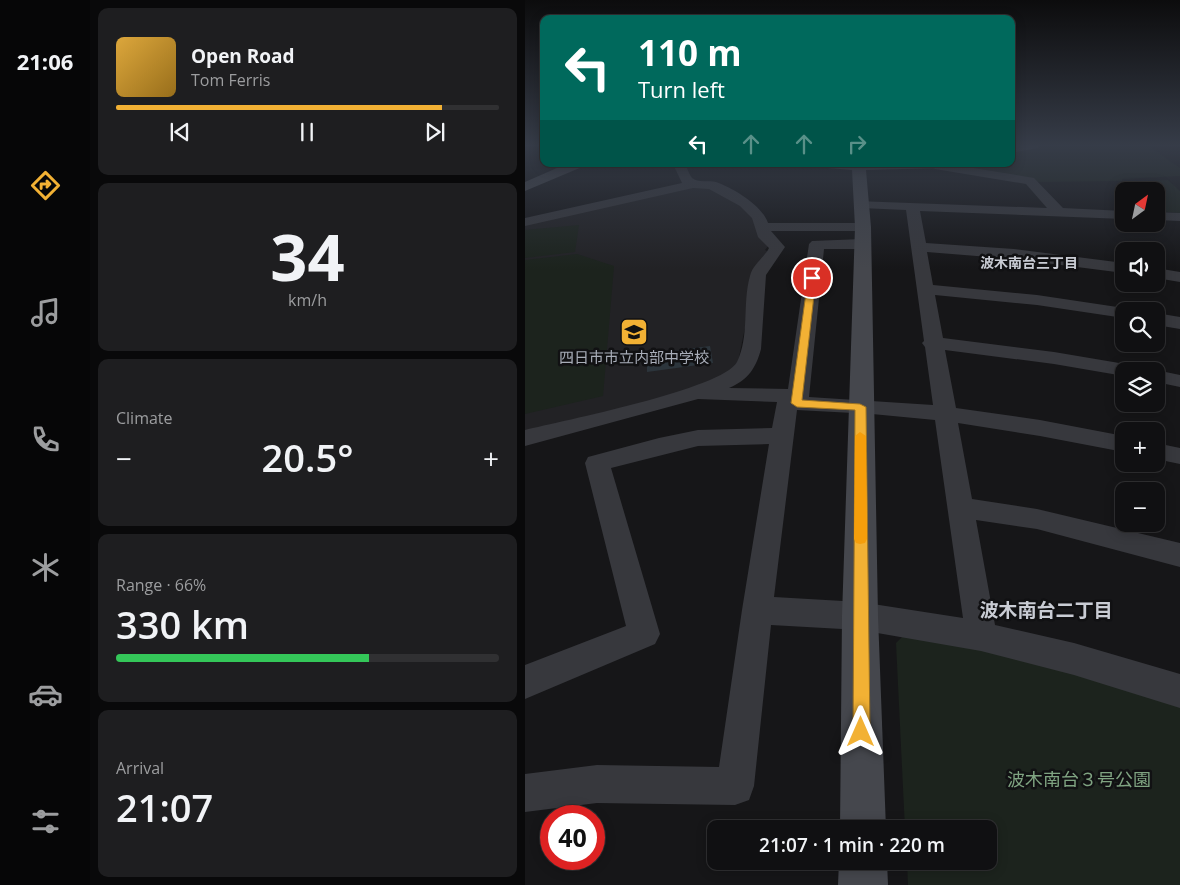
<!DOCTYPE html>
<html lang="en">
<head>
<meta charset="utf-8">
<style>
	:root { --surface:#101012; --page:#1e1e20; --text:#f1f3f6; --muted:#9c9d9f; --line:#303032; --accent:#f2b134 }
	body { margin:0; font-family:"Open Sans","Noto Sans JP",sans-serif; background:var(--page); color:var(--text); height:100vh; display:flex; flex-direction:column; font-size:19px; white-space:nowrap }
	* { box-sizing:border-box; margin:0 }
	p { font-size:16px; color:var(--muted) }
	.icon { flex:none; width:28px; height:28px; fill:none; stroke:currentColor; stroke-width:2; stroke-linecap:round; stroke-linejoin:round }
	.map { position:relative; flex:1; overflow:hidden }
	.details { display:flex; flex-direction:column; gap:8px; padding:8px; background:#09090a; width:435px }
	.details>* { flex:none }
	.hud { position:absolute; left:15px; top:15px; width:475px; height:152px; border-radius:10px; box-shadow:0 2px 12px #0003,0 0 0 1px var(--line); background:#00695c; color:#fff; overflow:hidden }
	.needle { width:32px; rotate:33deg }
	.fabs { position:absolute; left:590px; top:182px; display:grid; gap:10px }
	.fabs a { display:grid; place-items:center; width:50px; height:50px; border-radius:10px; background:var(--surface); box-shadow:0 2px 12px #0003,0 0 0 1px var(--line); font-size:25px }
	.speed { position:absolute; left:15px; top:805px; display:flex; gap:10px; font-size:25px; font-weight:700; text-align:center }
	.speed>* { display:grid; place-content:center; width:65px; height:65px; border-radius:50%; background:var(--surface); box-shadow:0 2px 12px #0003,0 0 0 1px var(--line); line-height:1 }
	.speed .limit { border:8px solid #d22; background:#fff; color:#111 }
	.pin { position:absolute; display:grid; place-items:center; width:42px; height:42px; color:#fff; margin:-21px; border:2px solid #fff; border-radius:50%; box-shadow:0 1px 5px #0007 }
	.me { position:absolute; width:55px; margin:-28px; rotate:0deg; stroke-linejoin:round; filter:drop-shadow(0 0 4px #0008) }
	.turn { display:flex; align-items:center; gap:18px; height:105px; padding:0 15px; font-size:22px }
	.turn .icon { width:65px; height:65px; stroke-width:2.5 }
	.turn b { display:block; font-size:35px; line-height:42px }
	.lanes { display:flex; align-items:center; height:48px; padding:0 15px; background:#0003; justify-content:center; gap:25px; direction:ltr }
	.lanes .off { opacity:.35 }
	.big { font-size:38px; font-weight:600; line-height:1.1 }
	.details .card { flex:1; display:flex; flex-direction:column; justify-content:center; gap:8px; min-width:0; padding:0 18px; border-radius:10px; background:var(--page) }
	.details .dial { align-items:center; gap:0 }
	.dial b { font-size:65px; line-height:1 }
	.song { display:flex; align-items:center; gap:15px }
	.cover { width:60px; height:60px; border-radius:8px; background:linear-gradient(135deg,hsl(40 70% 55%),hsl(40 70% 35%)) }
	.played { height:5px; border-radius:2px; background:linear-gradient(90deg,var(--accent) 85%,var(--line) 85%) }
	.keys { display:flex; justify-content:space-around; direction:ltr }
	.heat { display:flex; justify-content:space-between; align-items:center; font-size:28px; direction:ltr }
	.charge { height:8px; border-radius:4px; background:linear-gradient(90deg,#34c759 66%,var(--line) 0) }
	.trip { position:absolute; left:182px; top:820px; width:290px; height:50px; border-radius:10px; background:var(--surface); box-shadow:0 2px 12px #0003,0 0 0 1px var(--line); font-weight:600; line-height:50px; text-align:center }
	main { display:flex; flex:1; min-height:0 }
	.tab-bar { display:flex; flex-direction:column; width:90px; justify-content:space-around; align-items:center; background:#060607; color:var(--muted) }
	.tab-bar .icon { width:35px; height:35px }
	.tab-bar .on { color:var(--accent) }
	.tab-bar b { font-size:22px; color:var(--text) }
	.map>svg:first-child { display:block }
	.built { fill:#222225 }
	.green { fill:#1c231d }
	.water { fill:#2c353c }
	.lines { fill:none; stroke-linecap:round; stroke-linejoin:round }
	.street { fill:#37383d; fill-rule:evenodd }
	.secondary { fill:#45474d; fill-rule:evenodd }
	.route { fill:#f2b134; stroke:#9d7322 }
	.slow { fill:#f59e0b }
	.labels { text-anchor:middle; stroke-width:5; stroke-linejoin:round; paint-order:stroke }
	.far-neighbourhood-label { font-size:14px; font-weight:bold; fill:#c9ccd4; stroke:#111113 }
	.poi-label { font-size:15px; fill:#a8adb8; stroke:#111113 }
	.near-park-label { font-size:18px; fill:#7fa381; stroke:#111113 }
	.near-neighbourhood-label { font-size:19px; font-weight:bold; fill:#c9ccd4; stroke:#111113 }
</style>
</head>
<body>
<main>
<nav class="tab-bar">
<b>21:06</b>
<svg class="icon on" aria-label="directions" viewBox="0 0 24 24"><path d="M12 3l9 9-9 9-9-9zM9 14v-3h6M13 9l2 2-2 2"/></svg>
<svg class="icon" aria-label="music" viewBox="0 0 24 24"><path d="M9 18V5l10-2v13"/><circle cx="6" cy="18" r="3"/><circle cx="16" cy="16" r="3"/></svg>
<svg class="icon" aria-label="phone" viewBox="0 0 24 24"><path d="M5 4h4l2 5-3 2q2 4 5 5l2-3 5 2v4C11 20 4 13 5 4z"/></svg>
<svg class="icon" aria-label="climate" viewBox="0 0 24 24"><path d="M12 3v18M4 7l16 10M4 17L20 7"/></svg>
<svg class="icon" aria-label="car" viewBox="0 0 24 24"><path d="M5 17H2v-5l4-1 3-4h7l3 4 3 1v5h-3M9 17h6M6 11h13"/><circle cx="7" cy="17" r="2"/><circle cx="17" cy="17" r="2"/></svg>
<svg class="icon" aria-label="filters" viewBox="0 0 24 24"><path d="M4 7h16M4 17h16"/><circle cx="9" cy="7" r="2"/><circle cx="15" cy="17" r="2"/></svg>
</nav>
<section class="details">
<div class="card">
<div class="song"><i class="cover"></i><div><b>Open Road</b><p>Tom Ferris</p></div></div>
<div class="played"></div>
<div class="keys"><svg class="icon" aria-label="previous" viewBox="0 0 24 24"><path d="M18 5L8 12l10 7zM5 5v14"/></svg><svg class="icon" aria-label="pause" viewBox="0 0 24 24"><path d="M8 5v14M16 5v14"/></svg><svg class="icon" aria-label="next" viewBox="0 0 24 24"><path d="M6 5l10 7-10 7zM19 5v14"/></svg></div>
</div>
<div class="card dial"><b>34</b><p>km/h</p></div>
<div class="card"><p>Climate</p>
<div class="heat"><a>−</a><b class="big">20.5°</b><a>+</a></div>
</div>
<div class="card"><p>Range · 66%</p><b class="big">330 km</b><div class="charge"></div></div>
<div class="card"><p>Arrival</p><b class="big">21:07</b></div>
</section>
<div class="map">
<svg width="655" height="885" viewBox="0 0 655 885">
	<rect width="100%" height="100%" fill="#161618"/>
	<!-- built -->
	<path class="built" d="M 168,187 L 183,187 L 215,204 L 229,218 L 244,245 L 240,250 L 244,252 L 226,298 L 212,367 L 200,376 L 138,399 L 0,433 L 0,223 Z"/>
	<!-- green -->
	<g class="green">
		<path d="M 526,145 L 622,145 L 655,168 L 655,176 L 597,179 L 597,181 L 510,182 L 424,165 L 486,164 L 486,152 Z"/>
		<path d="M 643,180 L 655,191 L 655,213 L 631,211 L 631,191 L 610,191 L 603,182 Z"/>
		<path d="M 54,225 L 50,252 L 0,258 L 0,230 Z"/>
		<path d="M 52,254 L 89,266 L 78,396 L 0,414 L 0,260 Z"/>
		<path d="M 380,634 L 471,651 L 655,705 L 655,885 L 383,885 L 382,861 L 464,861 L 464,829 L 380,829 L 371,643 Z"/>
	</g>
	<!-- water -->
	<path class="water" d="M 185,346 L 188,363 L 122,372 L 122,354 Z"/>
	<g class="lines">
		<!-- street -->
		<g class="street">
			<path d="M 148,164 L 160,164 C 162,168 164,174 167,178 C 173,183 184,180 191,182 C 208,188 237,205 243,223 L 338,223 L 343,224 L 345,227 L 343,230 L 338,231 L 246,231 L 260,247 L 241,275 L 236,349 C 231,368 223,380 204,388 L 263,389 L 284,244 L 287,241 L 337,239 L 342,241 L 345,244 L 342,247 L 337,249 L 299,249 L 284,397 L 408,405 L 400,347 L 397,343 L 399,341 L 381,210 L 336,208 L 331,207 L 329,204 L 331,201 L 522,208 L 501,184 L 410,169 L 404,165 L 424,164 L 509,178 L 538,208 L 599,211 L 599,219 L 395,211 L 401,243 L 489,249 L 599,263 L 599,273 L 489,259 L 402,252 L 408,285 L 512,295 L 599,308 L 607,311 L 599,311 L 599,318 L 512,305 L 410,295 L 418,338 L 529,352 L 606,365 L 613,367 L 616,371 L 599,371 L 599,376 L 529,364 L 420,350 L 431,408 L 515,420 L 599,436 L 599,452 L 515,436 L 433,423 L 447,499 L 512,509 L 655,543 L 655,567 L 512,529 L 451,520 L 470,625 L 549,643 L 655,674 L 655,708 L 549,675 L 456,651 L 335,630 L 246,625 L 229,786 L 224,800 L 210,805 L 72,803 L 0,812 L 0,774 L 72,765 L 194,767 L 217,610 L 244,444 L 173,446 L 86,468 L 135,634 L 130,644 L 0,699 L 0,665 L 101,626 L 60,463 L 63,457 L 134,438 L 173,430 L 247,428 L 252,402 L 173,399 L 0,446 L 0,430 C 36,421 198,389 212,362 C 225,335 217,304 225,276 C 228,264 239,258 244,248 L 233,237 L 227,218 L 215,206 L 184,189 L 168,188 L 0,226 L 0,218 L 157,183 ZM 272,410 L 347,414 L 410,420 L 438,618 L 335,602 L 249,597 Z"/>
			<path d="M 631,212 L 655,213 L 655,221 L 631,220 Z"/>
			<path d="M 631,268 L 655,272 L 655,282 L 631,278 Z"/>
			<path d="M 631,313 L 655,317 L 655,329 L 631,325 Z"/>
			<path d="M 631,370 L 655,375 L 655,387 L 631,382 L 631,371 L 625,371 Z"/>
			<path d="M 631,443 L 655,448 L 655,464 L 631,459 Z"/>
		</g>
		<!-- secondary -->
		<g class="secondary">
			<path d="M 486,145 L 514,145 L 513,148 L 486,153 Z"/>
			<path d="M 41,164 L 59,164 L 57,167 L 0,191 L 0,182 Z"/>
			<path d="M 296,164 L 426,164 L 419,168 L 341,170 L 346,227 L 353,616 L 361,829 L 315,829 L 317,616 L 330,227 L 327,170 L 303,168 Z"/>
			<path d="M 314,861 L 362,861 L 363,885 L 313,885 Z"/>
		</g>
	</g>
	<!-- sky -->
	<linearGradient id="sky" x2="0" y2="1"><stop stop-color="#0c0c0d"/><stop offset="0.54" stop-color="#363c48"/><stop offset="1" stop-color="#363c48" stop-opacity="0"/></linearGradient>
	<rect width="655" height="269" fill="url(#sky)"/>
	<!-- route -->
	<path class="route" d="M 287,275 L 291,278 L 277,400 L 335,404 L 341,407 L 345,732 L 343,738 L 336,741 L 330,738 L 328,732 L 330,410 L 272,407 L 266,403 L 283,278 Z"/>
	<!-- slow -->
	<path class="slow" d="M 335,432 L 341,436 L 342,539 L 340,543 L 335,544 L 331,543 L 329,539 L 330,436 Z"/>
	<!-- icons -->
	<defs>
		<g id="school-square" transform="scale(1.4375)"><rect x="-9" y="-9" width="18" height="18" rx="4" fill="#f2b134" stroke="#111113"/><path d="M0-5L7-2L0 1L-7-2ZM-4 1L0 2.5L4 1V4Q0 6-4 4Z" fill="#111"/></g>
	</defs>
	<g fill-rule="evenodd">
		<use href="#school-square" x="109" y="332"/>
	</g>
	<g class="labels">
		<!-- far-neighbourhood labels -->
		<g class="far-neighbourhood-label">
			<text x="504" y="268">波木南台三丁目</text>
		</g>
		<!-- poi labels -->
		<g class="poi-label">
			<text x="109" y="363">四日市市立内部中学校</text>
		</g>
		<!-- near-park labels -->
		<g class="near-park-label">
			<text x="554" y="786">波木南台３号公園</text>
		</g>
		<!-- near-neighbourhood labels -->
		<g class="near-neighbourhood-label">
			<text x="521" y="617">波木南台二丁目</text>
		</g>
	</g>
</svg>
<div class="fabs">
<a><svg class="needle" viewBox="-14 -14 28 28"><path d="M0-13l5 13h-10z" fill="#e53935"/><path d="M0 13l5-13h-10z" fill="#9c9d9f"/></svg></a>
<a><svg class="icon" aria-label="sound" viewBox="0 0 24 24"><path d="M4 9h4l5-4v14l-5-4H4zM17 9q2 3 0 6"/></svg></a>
<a><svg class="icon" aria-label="search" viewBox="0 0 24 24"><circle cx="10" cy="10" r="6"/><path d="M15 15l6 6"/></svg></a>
<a><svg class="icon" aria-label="layers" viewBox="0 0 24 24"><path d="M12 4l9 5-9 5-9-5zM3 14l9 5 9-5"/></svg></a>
<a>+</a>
<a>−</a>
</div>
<div class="speed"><div class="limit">40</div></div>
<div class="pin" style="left:287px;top:278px;background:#d93025"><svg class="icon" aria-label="arrive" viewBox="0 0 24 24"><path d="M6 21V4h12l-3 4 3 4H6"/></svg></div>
<svg class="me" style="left:336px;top:732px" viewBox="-20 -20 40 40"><path d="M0-17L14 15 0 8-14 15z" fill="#f2b134" stroke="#fff" stroke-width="4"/></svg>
<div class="trip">21:07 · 1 min · 220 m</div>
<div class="hud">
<div class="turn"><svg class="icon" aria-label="left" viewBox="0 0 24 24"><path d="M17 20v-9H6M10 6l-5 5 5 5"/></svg><div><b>110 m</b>Turn left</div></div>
<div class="lanes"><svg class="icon" aria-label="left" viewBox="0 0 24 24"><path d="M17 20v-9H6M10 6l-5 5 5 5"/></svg><svg class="icon off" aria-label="ahead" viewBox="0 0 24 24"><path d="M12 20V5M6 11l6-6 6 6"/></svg><svg class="icon off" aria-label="ahead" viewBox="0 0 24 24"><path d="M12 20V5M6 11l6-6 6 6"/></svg><svg class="icon off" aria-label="right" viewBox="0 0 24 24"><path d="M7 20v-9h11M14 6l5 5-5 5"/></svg></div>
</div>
</div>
</main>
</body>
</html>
